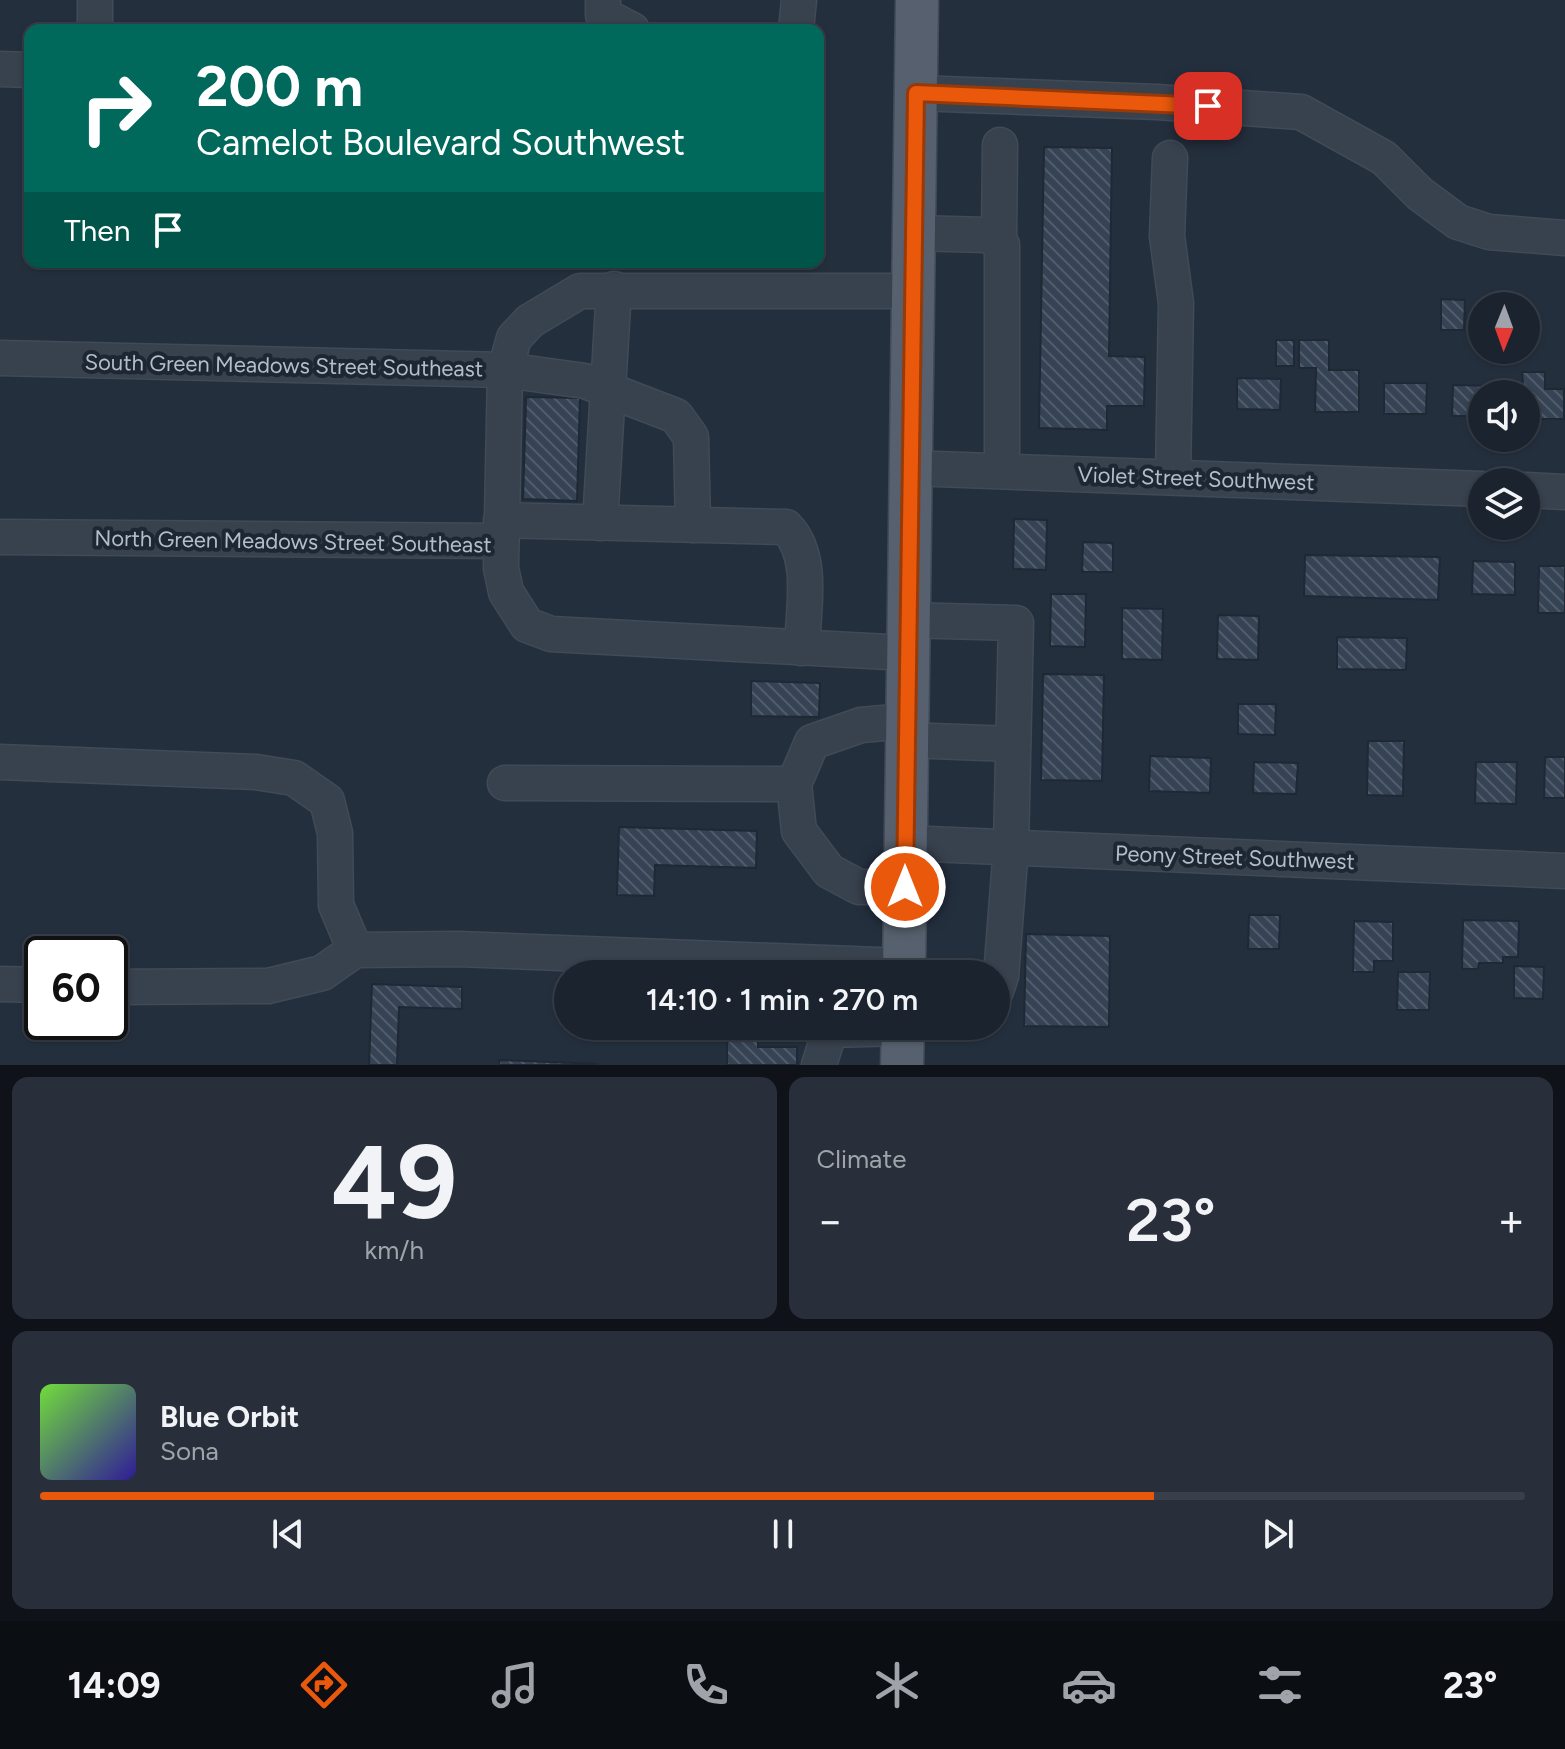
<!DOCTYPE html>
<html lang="en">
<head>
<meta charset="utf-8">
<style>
	:root { --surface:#1b232e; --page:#282f3a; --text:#f1f3f6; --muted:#a0a4aa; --line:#39404a; --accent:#ea580c }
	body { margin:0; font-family:Figtree,sans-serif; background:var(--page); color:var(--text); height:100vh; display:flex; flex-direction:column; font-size:30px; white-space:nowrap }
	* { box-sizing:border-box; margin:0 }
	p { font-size:26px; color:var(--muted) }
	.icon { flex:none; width:44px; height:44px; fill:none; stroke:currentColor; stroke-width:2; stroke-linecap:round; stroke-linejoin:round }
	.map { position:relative; height:1065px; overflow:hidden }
	.sheet { display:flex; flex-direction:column; gap:12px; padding:12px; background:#0f1319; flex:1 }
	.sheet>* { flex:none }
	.banner { position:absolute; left:24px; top:24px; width:800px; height:244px; border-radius:16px; box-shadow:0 2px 6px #0004,0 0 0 2px var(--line); background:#00695c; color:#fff; overflow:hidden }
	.needle { width:52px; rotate:181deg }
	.fabs { position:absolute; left:1468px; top:292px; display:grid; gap:16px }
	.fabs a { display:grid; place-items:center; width:72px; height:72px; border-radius:50%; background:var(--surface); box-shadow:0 2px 6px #0004,0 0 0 2px var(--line); font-size:40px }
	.speed { position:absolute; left:24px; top:936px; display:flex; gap:16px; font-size:40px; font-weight:700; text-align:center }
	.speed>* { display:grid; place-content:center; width:104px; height:104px; border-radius:50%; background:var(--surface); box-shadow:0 2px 6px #0004,0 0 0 2px var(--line); line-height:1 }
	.speed .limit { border:4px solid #111; border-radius:12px; background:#fff; color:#111 }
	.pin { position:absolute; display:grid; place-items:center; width:68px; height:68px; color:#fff; margin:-34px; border-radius:16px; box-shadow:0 4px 12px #0006 }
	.me { position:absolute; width:88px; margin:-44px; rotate:0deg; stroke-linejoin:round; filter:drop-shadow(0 0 6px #0008) }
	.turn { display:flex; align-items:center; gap:28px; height:168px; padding:0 40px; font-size:36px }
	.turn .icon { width:104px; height:104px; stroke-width:2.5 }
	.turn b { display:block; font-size:56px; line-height:68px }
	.then { display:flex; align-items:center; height:76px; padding:0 40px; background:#0003; gap:16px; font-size:30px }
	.big { font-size:60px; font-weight:600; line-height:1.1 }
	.sheet .card { flex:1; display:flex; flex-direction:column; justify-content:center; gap:12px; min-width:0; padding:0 28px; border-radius:16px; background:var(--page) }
	.sheet .dial { align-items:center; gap:0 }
	.dial b { font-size:104px; line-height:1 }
	.song { display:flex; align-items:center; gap:24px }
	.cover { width:96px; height:96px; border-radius:12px; background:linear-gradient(135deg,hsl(100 70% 55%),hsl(250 70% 35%)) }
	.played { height:8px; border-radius:4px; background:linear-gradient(90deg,var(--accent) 75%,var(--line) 75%) }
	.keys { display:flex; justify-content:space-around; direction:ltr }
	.heat { display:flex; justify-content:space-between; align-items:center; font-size:44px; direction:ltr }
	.sheet .tiles { flex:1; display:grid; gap:12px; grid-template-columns:1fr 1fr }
	.card:last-child { grid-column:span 2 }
	.trip { position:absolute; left:554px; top:960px; width:456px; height:80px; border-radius:40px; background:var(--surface); box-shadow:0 2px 6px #0004,0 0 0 2px var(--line); font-weight:600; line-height:80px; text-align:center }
	.dock { display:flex; height:128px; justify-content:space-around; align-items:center; background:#0b0e12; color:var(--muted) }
	.dock .icon { width:56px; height:56px }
	.dock .selected { color:var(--accent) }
	.dock b { font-size:36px; color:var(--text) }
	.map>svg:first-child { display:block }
	.building { fill:url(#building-back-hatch); stroke:#1f2835; stroke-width:2 }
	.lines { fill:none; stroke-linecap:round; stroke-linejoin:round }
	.minor-casing { stroke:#414a57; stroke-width:37 }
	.major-casing { stroke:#414a57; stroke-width:45 }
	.minor { stroke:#38414e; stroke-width:34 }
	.major { stroke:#56606e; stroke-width:42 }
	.route-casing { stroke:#983908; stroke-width:20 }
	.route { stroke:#ea580c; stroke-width:14 }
	.labels { text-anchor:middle; stroke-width:8; stroke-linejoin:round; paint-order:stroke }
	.street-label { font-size:22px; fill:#b4bcc9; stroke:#1d2633 }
</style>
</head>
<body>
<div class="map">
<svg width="1565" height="1065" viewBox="0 0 1565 1065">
	<defs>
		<pattern id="building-back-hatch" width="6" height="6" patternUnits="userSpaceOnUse" patternTransform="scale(2)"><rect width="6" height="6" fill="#364354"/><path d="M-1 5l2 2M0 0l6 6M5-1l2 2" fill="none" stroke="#515c6b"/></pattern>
	</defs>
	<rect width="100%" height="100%" fill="#242f3e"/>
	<!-- building -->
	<g class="building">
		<path d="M 1044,147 L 1112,148 L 1109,356 L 1145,357 L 1144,406 L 1107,406 L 1107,430 L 1039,428 Z"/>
		<path d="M 1441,299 L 1465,300 L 1464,330 L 1441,330 Z"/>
		<rect x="1276" y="340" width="18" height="26"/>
		<path d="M 1299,340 L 1329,340 L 1329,370 L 1359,370 L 1359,412 L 1315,412 L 1316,368 L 1299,368 Z"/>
		<path d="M 1522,372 L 1545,372 L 1545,389 L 1564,389 L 1564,419 L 1526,419 Z"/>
		<path d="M 1237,378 L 1281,379 L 1280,410 L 1237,409 Z"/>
		<path d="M 1384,383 L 1427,383 L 1426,414 L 1384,414 Z"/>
		<path d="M 1453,385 L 1496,386 L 1496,394 L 1482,394 L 1482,416 L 1452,416 Z"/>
		<path d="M 526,397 L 580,398 L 577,501 L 523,499 Z"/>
		<path d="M 1014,519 L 1047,520 L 1046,570 L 1013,569 Z"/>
		<path d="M 1083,542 L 1113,543 L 1113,572 L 1082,572 Z"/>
		<path d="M 1305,555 L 1440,557 L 1438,600 L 1304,596 Z"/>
		<path d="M 1473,561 L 1515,562 L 1515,595 L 1472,594 Z"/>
		<path d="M 1539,566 L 1565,566 L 1565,613 L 1538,613 Z"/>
		<path d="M 1051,594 L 1086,594 L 1085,647 L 1050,646 Z"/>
		<path d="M 1122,608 L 1163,609 L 1162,660 L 1122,659 Z"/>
		<path d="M 1218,615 L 1259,616 L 1258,660 L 1217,659 Z"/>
		<path d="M 1337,637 L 1407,638 L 1406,670 L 1337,669 Z"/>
		<path d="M 1043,674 L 1104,675 L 1102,781 L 1041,780 Z"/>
		<path d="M 751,681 L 820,683 L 819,717 L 751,716 Z"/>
		<path d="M 1238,704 L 1276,704 L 1275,735 L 1238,734 Z"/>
		<path d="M 1368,741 L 1404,741 L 1403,796 L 1367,795 Z"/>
		<path d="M 1150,756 L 1211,758 L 1210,793 L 1149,791 Z"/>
		<path d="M 1545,757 L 1565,757 L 1565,798 L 1544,798 Z"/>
		<path d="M 1254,762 L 1298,763 L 1296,794 L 1253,793 Z"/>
		<path d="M 1476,762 L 1517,762 L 1516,804 L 1475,803 Z"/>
		<path d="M 619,827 L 757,831 L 756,868 L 655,865 L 654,896 L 617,895 Z"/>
		<path d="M 1249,915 L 1280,915 L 1279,949 L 1248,949 Z"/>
		<path d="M 1463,920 L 1519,921 L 1518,957 L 1503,957 L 1503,963 L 1479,963 L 1478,969 L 1462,969 Z"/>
		<path d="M 1354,921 L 1393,922 L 1393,961 L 1374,961 L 1374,972 L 1353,972 Z"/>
		<path d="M 1026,934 L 1110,936 L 1109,1027 L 1024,1026 Z"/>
		<path d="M 1514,966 L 1544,967 L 1543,999 L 1514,998 Z"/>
		<path d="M 1398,972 L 1430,972 L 1429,1010 L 1397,1010 Z"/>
		<path d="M 372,984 L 462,987 L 462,1009 L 399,1007 L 397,1065 L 369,1065 Z"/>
		<path d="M 727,1026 L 758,1026 L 758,1047 L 797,1047 L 797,1065 L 727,1065 Z"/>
		<path d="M 499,1060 L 597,1064 L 597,1065 L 499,1065 Z"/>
	</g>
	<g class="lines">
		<!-- minor casing -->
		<g class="minor-casing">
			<g id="minor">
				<path d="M 603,0 L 603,15 L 632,30"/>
				<path d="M 95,30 L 95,0"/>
				<path d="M 796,30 L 799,0"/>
				<path d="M 0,69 L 30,70"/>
				<path d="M 916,93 L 1157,102 L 1301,112 L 1384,158 L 1420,194 L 1458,222 L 1489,232 L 1565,238"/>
				<path d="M 1170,158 L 1167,236 L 1176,303 L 1173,477"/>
				<path d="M 913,233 L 988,235 L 1002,245 L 1002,471"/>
				<path d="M 999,240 L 1000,145"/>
				<path d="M 0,358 L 505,370 L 585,381 L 676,416 L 691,437 L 693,525"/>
				<path d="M 909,468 L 1482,489"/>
				<path d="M 1526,490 L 1565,492"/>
				<path d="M 501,520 L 786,527 C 815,556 803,610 802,648"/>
				<path d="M 600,523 L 614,289"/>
				<path d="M 0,537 L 500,541"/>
				<path d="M 907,620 L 1016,623 L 1011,847 L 1001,976 L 996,991"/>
				<path d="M 907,653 L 551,634 L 527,625 L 506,592 L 501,568 L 505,370 L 514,338 L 530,321 L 580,291 L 912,291"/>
				<path d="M 905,740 L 1013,744"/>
				<path d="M 0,762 L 256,772 L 294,778 L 327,801 L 335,833 L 336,905 L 355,950"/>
				<path d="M 505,783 L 794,784"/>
				<path d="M 905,843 L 1565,871"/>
				<path d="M 905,887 L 859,887 L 829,871 L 799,831 L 794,784 L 812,742 L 861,725 L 906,721"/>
				<path d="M 0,984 L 42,985"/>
				<path d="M 110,987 L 268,986 L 322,973 L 355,950 L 458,949 L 904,966"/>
				<path d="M 819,1065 L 830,1030 L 903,1028"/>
			</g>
		</g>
		<!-- major casing -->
		<g class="major-casing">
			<g id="major">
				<path d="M 904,974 L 917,0"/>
				<path d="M 902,1065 L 903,1026"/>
			</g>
		</g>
		<!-- minor -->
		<use href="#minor" class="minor"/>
		<!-- major -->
		<use href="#major" class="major"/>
	</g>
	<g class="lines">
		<!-- route casing -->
		<g class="route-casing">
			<path id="route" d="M 905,887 L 916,93 L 1208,106"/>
		</g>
		<!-- route -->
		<use href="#route" class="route"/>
	</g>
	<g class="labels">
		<!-- street labels -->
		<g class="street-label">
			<text transform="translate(284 365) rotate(1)" y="8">South Green Meadows Street Southeast</text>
			<text transform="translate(1196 478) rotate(2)" y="8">Violet Street Southwest</text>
			<text transform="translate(293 541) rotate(1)" y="8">North Green Meadows Street Southeast</text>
			<text transform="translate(1235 857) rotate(2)" y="8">Peony Street Southwest</text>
		</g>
	</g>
</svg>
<div class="fabs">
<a><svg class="needle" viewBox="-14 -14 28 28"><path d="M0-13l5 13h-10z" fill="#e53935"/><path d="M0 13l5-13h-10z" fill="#a0a4aa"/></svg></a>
<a><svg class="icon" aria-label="sound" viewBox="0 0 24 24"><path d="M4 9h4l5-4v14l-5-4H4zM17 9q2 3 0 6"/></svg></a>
<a><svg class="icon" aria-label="layers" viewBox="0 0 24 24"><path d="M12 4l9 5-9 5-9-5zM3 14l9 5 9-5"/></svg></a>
</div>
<div class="speed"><div class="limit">60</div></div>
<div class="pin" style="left:1208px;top:106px;background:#d93025"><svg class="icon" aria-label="arrive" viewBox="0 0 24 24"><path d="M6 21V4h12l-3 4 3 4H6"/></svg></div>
<svg class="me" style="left:905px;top:887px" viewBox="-20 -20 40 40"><circle r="17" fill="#ea580c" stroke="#fff" stroke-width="3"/><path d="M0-11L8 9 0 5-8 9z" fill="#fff"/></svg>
<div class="trip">14:10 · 1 min · 270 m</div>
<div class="banner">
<div class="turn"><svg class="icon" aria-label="right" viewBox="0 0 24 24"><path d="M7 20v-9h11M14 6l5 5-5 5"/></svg><div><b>200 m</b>Camelot Boulevard Southwest</div></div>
<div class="then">Then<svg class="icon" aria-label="arrive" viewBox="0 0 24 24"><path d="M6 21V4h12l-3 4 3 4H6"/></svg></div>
</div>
</div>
<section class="sheet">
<div class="tiles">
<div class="card dial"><b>49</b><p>km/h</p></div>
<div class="card"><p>Climate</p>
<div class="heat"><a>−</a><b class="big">23°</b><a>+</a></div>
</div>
<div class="card">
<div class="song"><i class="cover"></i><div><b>Blue Orbit</b><p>Sona</p></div></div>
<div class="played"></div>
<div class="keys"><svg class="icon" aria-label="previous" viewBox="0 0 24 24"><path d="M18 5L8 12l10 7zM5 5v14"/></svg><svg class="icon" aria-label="pause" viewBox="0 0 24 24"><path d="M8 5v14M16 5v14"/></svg><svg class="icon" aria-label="next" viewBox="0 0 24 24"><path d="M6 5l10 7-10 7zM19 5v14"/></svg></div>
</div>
</div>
</section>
<nav class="dock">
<b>14:09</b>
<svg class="icon selected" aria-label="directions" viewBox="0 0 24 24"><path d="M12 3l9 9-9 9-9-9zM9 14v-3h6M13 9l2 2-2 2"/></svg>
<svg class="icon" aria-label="music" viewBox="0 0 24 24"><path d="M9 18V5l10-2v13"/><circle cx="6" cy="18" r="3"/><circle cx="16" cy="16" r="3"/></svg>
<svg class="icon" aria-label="phone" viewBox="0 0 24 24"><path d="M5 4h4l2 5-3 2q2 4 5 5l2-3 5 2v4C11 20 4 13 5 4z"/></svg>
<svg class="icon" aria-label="climate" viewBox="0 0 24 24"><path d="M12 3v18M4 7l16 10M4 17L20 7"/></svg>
<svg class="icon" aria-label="car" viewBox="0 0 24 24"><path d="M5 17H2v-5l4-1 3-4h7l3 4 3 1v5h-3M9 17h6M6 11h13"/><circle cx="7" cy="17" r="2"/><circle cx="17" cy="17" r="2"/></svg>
<svg class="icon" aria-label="filters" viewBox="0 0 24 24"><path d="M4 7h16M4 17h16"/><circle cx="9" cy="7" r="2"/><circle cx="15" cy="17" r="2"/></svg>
<b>23°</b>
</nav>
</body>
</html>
